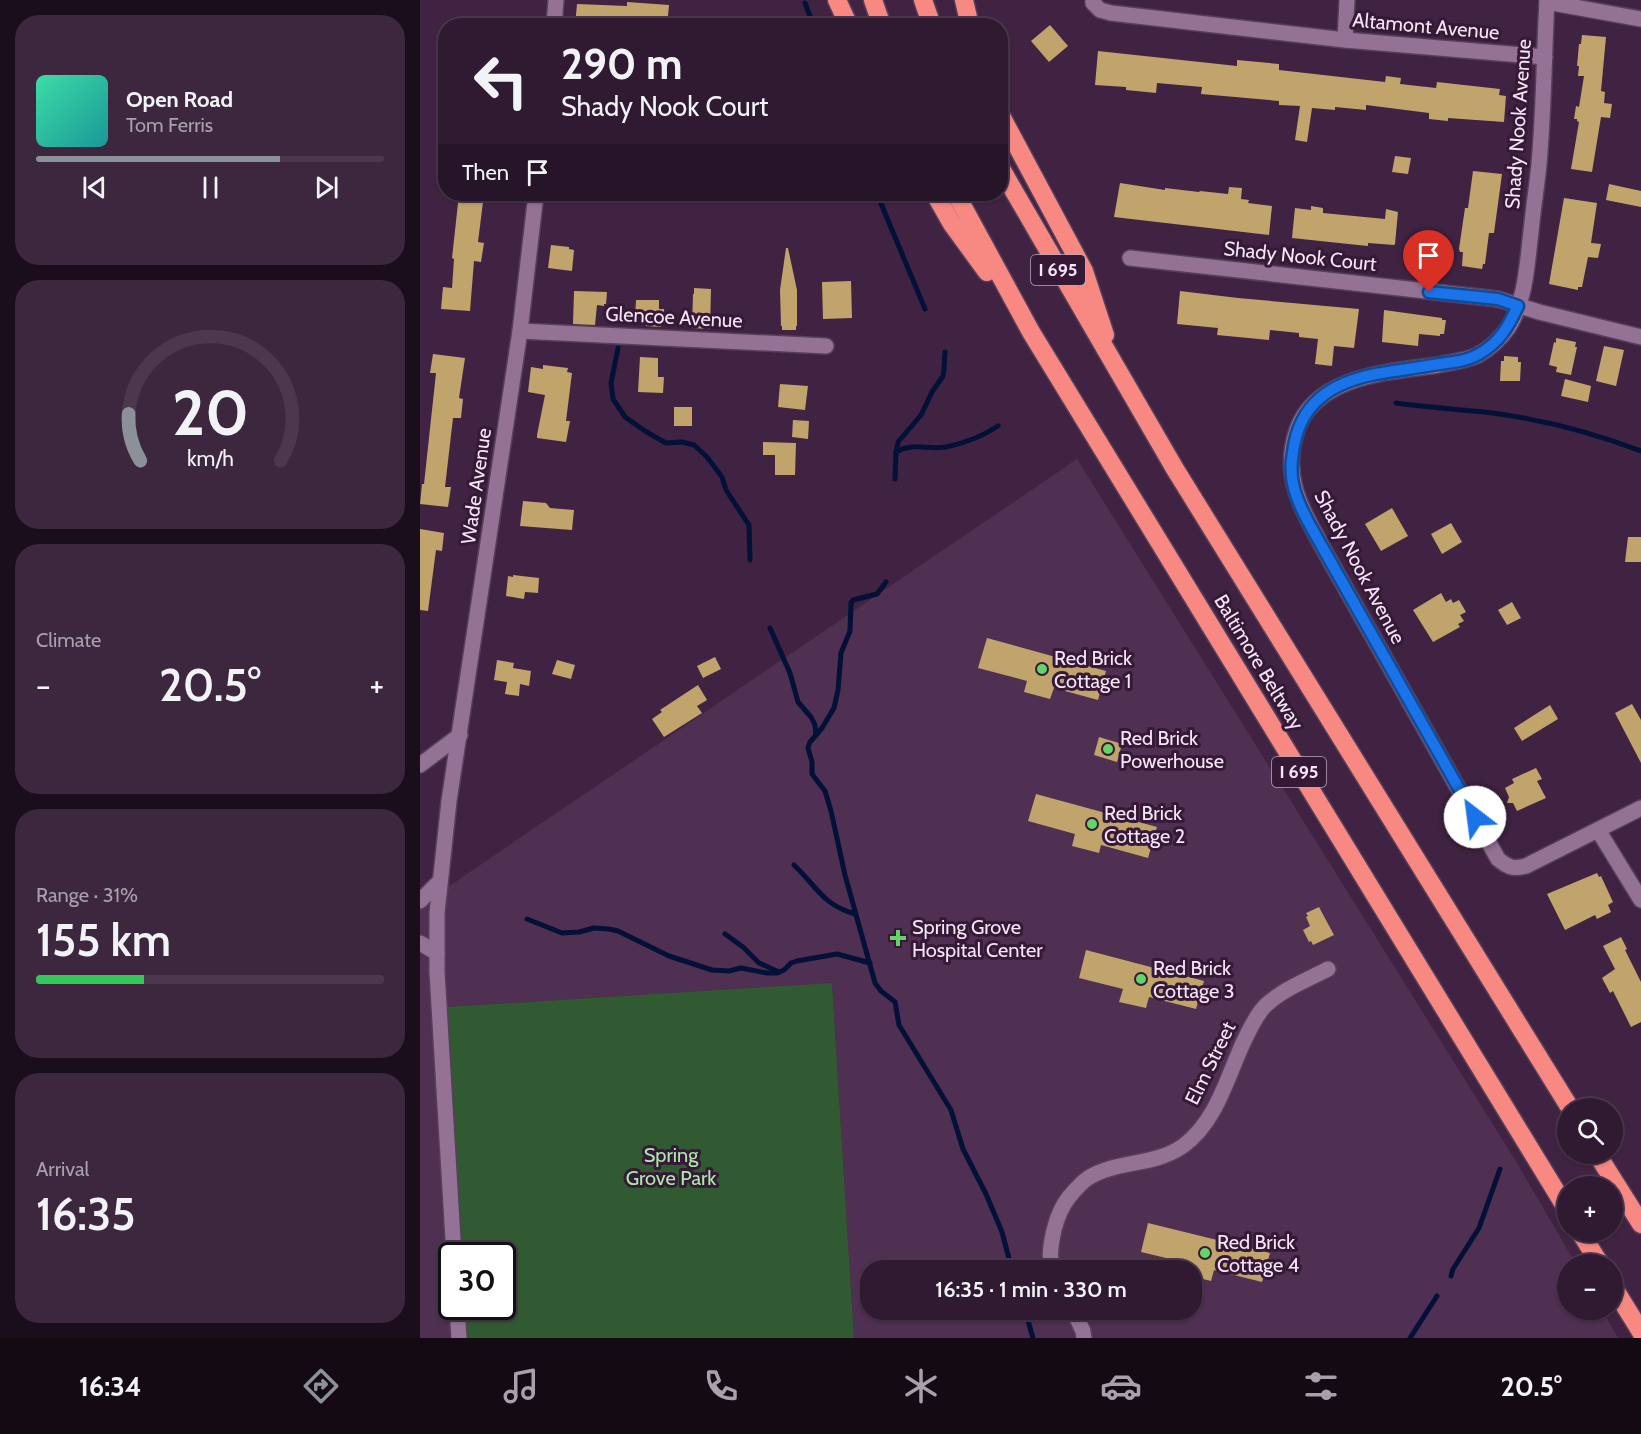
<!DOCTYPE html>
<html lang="en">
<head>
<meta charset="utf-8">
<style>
	:root { --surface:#301a32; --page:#3c273e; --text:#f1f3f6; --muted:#a8a1ac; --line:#4b384d; --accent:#8c9099 }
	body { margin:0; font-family:Cabin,sans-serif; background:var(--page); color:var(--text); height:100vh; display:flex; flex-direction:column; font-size:22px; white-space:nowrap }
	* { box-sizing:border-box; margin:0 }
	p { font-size:20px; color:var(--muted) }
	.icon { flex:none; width:33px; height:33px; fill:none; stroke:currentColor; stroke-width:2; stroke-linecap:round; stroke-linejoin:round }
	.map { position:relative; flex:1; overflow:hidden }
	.sheet { display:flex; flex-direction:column; gap:15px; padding:15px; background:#1a0e1c; width:420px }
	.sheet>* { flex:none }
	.guide { position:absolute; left:18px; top:18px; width:570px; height:183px; border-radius:24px; box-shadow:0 2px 4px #0004,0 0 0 2px var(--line); background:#301a32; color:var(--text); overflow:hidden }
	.tools { position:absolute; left:1137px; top:1098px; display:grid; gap:12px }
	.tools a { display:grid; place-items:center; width:66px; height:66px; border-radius:50%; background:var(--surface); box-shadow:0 2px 4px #0004,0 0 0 2px var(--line); font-size:30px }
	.speed { position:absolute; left:18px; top:1242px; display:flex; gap:12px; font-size:30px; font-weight:700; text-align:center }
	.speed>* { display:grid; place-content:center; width:78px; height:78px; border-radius:50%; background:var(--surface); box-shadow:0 2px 4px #0004,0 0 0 2px var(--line); line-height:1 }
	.speed .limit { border:3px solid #111; border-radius:9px; background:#fff; color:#111 }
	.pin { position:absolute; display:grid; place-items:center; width:51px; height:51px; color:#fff; margin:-62px -26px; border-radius:50% 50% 50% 0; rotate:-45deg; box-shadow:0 0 6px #0007 }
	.pin .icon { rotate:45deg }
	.me { position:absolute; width:66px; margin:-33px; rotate:330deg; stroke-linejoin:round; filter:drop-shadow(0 0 4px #0008) }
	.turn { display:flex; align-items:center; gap:21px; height:126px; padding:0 24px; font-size:27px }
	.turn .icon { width:78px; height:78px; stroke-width:2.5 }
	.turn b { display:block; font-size:42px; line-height:51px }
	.then { display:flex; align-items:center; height:57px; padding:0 24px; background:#0003; gap:12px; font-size:22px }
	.big { font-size:45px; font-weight:600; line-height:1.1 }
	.sheet .card { flex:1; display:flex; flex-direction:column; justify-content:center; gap:9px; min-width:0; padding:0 21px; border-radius:24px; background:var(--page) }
	.sheet .dial { align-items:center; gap:0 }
	.dial svg { height:156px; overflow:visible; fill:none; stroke:var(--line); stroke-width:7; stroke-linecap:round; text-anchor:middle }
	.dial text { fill:var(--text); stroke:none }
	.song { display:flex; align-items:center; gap:18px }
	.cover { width:72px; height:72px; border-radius:9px; background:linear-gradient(135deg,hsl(160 70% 55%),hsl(180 70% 35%)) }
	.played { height:6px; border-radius:3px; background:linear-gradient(90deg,var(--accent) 70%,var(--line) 70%) }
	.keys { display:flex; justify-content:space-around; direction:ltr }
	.heat { display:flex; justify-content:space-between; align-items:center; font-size:33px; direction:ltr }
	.charge { height:9px; border-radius:4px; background:linear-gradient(90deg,#34c759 31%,var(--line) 0) }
	.trip { position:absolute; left:440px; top:1260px; width:342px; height:60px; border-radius:24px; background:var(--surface); box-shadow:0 2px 4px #0004,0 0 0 2px var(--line); font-weight:600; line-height:60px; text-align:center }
	.dock { display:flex; height:96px; justify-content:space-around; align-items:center; background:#130a14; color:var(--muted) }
	.dock .icon { width:42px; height:42px }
	.dock .active { color:var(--accent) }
	.dock b { font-size:27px; color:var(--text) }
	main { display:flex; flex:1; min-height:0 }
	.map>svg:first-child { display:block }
	.built { fill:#4f2f52; fill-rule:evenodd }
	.green { fill:#325a32 }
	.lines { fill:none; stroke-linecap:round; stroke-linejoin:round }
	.stream { stroke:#031038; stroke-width:5 }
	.building { fill:#c0a46c }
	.minor-casing { stroke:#573f5a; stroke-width:18 }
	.highway-casing { stroke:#573f5a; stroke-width:21 }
	.minor { stroke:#937295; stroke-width:15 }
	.highway { stroke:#f78882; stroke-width:18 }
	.route-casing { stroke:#114b97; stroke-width:15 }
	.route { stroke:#1a73e8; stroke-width:10 }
	.poi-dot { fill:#64d468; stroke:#351937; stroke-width:2 }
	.labels { text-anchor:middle; stroke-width:6; stroke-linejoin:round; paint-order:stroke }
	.shield { fill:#351937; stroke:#bca7bd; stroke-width:1.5 }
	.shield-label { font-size:18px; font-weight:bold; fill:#f6e4f7 }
	.street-label { font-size:20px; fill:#f6e4f7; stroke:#351937 }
	.poi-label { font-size:20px; fill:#f6e4f7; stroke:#351937; text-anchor:start }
	.park-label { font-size:20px; fill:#aaeba9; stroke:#351937 }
</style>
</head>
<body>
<main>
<section class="sheet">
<div class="card">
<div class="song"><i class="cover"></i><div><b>Open Road</b><p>Tom Ferris</p></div></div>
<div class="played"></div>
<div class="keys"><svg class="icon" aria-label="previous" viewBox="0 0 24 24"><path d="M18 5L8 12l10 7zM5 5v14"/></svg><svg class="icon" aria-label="pause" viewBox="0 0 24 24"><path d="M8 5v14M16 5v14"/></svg><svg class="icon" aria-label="next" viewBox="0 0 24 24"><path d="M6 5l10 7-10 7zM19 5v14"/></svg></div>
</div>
<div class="card dial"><svg viewBox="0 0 100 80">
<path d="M14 69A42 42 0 1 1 86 69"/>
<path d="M14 69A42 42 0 0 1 8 45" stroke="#8c9099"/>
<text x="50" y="56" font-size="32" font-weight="700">20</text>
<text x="50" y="72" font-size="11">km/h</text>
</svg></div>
<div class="card"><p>Climate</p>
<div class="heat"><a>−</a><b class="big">20.5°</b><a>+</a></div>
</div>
<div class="card"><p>Range · 31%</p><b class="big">155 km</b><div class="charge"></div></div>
<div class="card"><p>Arrival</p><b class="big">16:35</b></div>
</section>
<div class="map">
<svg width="1221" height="1338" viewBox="0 0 1221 1338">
	<rect width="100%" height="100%" fill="#402342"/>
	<!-- built -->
	<path class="built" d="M 657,459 L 1097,1163 L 1156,1264 L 1148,1264 L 1148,1310 L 1182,1310 L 1198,1338 L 434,1338 L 412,984 L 27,1007 L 42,1255 L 32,1256 L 32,1306 L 45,1307 L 47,1338 L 0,1338 L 0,888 L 19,893 ZM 450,1270 L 771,1270 L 771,1310 L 450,1310 Z"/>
	<!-- green -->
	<path class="green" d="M 412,983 L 434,1338 L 47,1338 L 45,1307 L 82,1306 L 82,1256 L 42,1255 L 27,1007 Z"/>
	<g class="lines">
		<!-- stream -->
		<g class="stream">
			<path d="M 385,3 L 394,26"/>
			<path d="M 457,194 L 505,309"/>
			<path d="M 198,348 L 191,383 L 193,399 L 205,417 L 225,431 L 246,443 L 262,442 L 274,445 L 287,457 L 302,477 L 306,490 L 329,525 L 330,560"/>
			<path d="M 976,403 C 1005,407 1034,409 1064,412 C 1117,418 1171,432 1221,451"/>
			<path d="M 476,452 C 493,442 508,450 526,447 C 545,443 563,436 578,426"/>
			<path d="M 475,479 L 476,452 L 478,442 L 501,415 L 512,392 L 523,376 L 524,369 L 525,352"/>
			<path d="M 466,582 L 457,594 L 433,600 L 431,603 L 430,631 L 421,653 L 418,690 L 414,708 L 402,728 L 390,742 L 388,748 L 392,762 L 392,774 L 405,791 L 411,811 L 425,875 L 455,983 L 461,991 L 475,1002 L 479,1025 L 531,1110 L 543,1149 L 566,1194 L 582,1232 L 592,1270"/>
			<path d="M 350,628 L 370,673 L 378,702 L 391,717 L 395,725 L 396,735"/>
			<path d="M 374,865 C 397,887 403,905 435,914"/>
			<path d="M 107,919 L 142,933 L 159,932 L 174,928 L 189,929 L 198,931 L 249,956 L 292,970 L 309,971 L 321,968 L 347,973 L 357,973 L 364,970 L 371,963 L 377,961 L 417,954 L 450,963"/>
			<path d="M 305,934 L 323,947 L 339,963 L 359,972"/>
			<path d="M 1031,1276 L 1033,1269 L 1059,1228 L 1080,1169"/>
			<path d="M 605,1310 L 613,1338"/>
			<path d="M 990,1338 L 1017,1296"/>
		</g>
	</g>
	<!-- building -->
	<g class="building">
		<path d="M 207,2 L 249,5 L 247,26 L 155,26 L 157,4 L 207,6 Z"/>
		<path d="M 630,25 L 648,46 L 629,62 L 611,41 Z"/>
		<path d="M 1162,35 L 1186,37 L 1181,91 L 1185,92 L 1184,103 L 1192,104 L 1190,118 L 1181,117 L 1172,172 L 1151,169 L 1159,122 L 1157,121 L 1157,119 L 1154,119 L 1156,106 L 1159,107 L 1164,76 L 1158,76 L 1159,66 L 1157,66 L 1159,44 L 1161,44 Z"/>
		<path d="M 678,51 L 817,66 L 817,60 L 859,64 L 859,70 L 965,82 L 966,76 L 981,78 L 980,84 L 1016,88 L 1017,82 L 1080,89 L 1079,95 L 1086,96 L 1084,122 L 1028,118 L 1028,121 L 1009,119 L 1009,113 L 946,105 L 946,110 L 915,107 L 915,110 L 892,108 L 887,142 L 875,140 L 880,106 L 859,105 L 859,101 L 781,94 L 782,87 L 737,83 L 736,93 L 706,90 L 706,87 L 675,85 Z"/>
		<path d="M 975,156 L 991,158 L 988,174 L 972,172 Z"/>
		<path d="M 1053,171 L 1082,174 L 1074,233 L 1069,233 L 1065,264 L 1063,264 L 1062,269 L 1042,266 L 1043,252 L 1040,252 L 1039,249 L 1045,208 L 1048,208 Z"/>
		<path d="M 700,183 L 745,190 L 745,188 L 779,192 L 780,191 L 808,194 L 809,187 L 822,188 L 821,199 L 829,200 L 828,203 L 852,206 L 849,235 L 694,217 Z"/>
		<path d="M 1189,184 L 1221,191 L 1221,207 L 1186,200 Z"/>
		<path d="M 39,194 L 64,194 L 58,242 L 64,243 L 61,262 L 54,261 L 50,311 L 21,309 L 23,287 L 32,288 L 34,259 L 32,258 Z"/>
		<path d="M 1144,198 L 1177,203 L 1171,243 L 1181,244 L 1178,258 L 1168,257 L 1162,287 L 1158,287 L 1158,290 L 1129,284 Z"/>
		<path d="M 891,206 L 903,208 L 903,213 L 965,219 L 966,209 L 978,212 L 975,244 L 974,245 L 948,243 L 948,246 L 938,245 L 872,238 L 875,208 L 891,210 Z"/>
		<path d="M 131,245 L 149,247 L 149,249 L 154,250 L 152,271 L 128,268 Z"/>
		<path d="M 366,248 L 368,248 L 377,290 L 377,326 L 376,326 L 376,330 L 362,330 L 362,326 L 361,326 L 360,290 Z"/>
		<path d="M 431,281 L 432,318 L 403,319 L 402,282 Z"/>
		<path d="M 274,288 L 291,289 L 290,329 L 272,328 L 273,294 L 274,294 Z"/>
		<path d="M 154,291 L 187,292 L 186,304 L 184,304 L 184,306 L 177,305 L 175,325 L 153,324 Z"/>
		<path d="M 760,291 L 818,298 L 939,309 L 934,348 L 914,346 L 912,366 L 895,364 L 898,339 L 879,337 L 879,333 L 850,330 L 849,340 L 797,335 L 798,328 L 757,324 Z"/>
		<path d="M 216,300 L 239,300 L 239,309 L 244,309 L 244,324 L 241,324 L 241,327 L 226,326 L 225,320 L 215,319 Z"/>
		<path d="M 964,310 L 1022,318 L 1022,320 L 1026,320 L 1024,334 L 1020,334 L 1020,336 L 999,334 L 998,346 L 962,342 Z"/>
		<path d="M 1136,338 L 1156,342 L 1155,347 L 1157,347 L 1151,375 L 1136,372 L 1137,367 L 1129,365 L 1134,342 L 1136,343 Z"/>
		<path d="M 1184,346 L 1204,350 L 1196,386 L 1176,381 Z"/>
		<path d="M 13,354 L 45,358 L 39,398 L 43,399 L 41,418 L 33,418 L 25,487 L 31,487 L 28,507 L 0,504 L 2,484 L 4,484 L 16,373 L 10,373 Z"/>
		<path d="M 1084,356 L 1098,357 L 1098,362 L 1101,362 L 1100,381 L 1080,381 L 1081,361 L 1084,361 Z"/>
		<path d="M 220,357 L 238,358 L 238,377 L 244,377 L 243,393 L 218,392 Z"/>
		<path d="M 123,365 L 148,368 L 147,372 L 152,373 L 146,421 L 150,421 L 146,442 L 117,438 L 117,435 L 125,395 L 108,392 L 111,367 L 123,369 Z"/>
		<path d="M 1145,379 L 1171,386 L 1168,402 L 1141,396 Z"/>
		<path d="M 360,384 L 388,386 L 385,410 L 358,407 Z"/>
		<rect x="254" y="407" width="18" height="19"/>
		<path d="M 373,420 L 389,421 L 388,439 L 372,437 Z"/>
		<path d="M 343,442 L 376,443 L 375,475 L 355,475 L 355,455 L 343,455 Z"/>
		<path d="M 103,501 L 126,503 L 130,508 L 154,510 L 152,530 L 100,526 Z"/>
		<path d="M 972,508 L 988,536 L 961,551 L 945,524 Z"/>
		<path d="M 1031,523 L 1042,542 L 1022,554 L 1011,534 Z"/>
		<path d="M 0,529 L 24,533 L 22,551 L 16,550 L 8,611 L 0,610 Z"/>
		<path d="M 1208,537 L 1221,537 L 1221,562 L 1205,562 Z"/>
		<path d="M 93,575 L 119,578 L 118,593 L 105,592 L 104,599 L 86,596 L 88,576 L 93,577 Z"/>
		<path d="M 1021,593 L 1026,602 L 1031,599 L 1033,603 L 1039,600 L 1046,612 L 1040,615 L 1044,621 L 1038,624 L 1040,627 L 1013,642 L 993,610 Z"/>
		<path d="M 1092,602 L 1101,618 L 1087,625 L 1078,610 Z"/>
		<path d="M 567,638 L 686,671 L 678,700 L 634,688 L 630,699 L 604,692 L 607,681 L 558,668 Z"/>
		<path d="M 295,657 L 301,669 L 283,678 L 277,666 Z"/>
		<path d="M 77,660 L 94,663 L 93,668 L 111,671 L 109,686 L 100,684 L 99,696 L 85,694 L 87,682 L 74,680 Z"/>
		<path d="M 137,660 L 155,665 L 151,679 L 132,674 Z"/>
		<path d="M 278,685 L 287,700 L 277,706 L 282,713 L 244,737 L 232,719 L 242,712 L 240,710 Z"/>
		<path d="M 1212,704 L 1221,720 L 1221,763 L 1195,713 Z"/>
		<path d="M 1130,705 L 1138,719 L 1102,741 L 1094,728 Z"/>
		<path d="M 679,737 L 702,744 L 697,762 L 674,755 Z"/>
		<path d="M 1116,768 L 1122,779 L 1117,781 L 1126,798 L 1097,811 L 1093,803 L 1087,803 L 1089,797 L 1085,788 L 1094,783 L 1092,779 Z"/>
		<path d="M 616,794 L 737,827 L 728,858 L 681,845 L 679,853 L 652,846 L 655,834 L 608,821 Z"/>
		<path d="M 1177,873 L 1179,877 L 1181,876 L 1193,902 L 1188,905 L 1191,912 L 1177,919 L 1175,915 L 1145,930 L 1127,894 Z"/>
		<path d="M 899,907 L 914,935 L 893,945 L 891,941 L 889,942 L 883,930 L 890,926 L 886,917 L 888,916 L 886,913 Z"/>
		<path d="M 1201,937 L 1207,949 L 1205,950 L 1221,982 L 1221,1022 L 1211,1027 L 1193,991 L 1190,993 L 1182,978 L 1195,969 L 1183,946 Z"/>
		<path d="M 666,950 L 784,981 L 776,1009 L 729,997 L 726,1008 L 699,1002 L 703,989 L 659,978 Z"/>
		<path d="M 728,1223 L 850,1253 L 842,1282 L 794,1270 L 791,1281 L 771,1276 L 771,1270 L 765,1270 L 767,1263 L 721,1252 Z"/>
	</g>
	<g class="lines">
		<!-- minor casing -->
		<g class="minor-casing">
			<g id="minor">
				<path d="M 673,0 L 673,3 L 680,10 L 691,13 L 925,40 L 1125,57"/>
				<path d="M 1127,0 C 1124,54 1124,109 1119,164 C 1117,186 1113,209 1111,232 C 1107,263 1106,301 1088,328 C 1080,339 1069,349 1058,355 C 1046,361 1031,362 1018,365 C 970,372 896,375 877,430 C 861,477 882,509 904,550 L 1078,859 C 1089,868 1093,869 1106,866 L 1221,808"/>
				<path d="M 1127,2 L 1221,19"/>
				<path d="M 134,26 L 136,0"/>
				<path d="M 925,40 L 927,0"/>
				<path d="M 710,258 L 1078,299 L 1119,312 L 1221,337"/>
				<path d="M 100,331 L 406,346"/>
				<path d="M 0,765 L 40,735"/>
				<path d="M 1178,830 L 1221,900"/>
				<path d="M 0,901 L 20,881"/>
				<path d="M 0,943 L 17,953"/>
				<path d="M 34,1256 L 17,972 L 17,913 L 29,801 L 100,331 L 116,194"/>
				<path d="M 633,1270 C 628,1258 631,1243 634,1230 C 637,1218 641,1207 649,1197 C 654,1191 661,1183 668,1178 C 697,1160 735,1166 763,1146 C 797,1121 807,1077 824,1041 C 830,1029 836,1015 845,1006 C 863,989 887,980 908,969"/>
				<path d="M 37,1306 L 39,1338"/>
				<path d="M 653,1310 L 663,1331 L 664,1338"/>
			</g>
		</g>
		<!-- highway casing -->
		<g class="highway-casing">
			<g id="highway">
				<path d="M 417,0 L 429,26"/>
				<path d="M 453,0 L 462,26"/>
				<path d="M 503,0 L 512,26"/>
				<path d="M 544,0 L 550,26"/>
				<path d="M 580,114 L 664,271 L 685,335"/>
				<path d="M 580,167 L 755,469 L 1150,1108"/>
				<path d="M 515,194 L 532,224 L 567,272"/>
				<path d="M 536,194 L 611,332 L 1148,1211"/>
				<path d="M 1177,1154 L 1221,1224"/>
				<path d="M 1160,1232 L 1180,1264"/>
				<path d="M 1192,1285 L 1221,1332"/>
			</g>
		</g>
		<!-- minor -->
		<use href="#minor" class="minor"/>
		<!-- highway -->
		<use href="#highway" class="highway"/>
	</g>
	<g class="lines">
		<!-- route casing -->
		<g class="route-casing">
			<path id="route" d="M 1009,292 L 1078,299 L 1098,306 C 1088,327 1080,342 1059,354 C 1047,361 1033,362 1019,364 C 998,368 977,370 956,374 C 910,383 879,404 873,452 C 871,463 871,477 874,488 C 880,510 893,530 904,550 L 1055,817"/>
		</g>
		<!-- route -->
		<use href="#route" class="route"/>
	</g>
	<!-- markers -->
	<g class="poi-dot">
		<circle cx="622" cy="669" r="6"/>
		<circle cx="688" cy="749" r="6"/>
		<circle cx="672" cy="824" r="6"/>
		<path d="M475 929h6v6h6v6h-6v6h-6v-6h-6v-6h6z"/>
		<circle cx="721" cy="979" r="6"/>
		<circle cx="785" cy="1253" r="6"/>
	</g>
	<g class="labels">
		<!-- shield labels -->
		<g class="shield">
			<rect x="611" y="255" width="54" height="30" rx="4.5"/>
			<rect x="852" y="757" width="54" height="30" rx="4.5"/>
		</g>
		<g class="shield-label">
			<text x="638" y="276">I 695</text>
			<text x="879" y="778">I 695</text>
		</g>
		<!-- street labels -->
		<g class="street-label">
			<text transform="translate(1006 26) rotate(5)" y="7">Altamont Avenue</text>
			<text transform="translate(1098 124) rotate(-86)" y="7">Shady Nook Avenue</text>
			<text transform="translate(880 256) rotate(6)" y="7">Shady Nook Court</text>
			<text transform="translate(254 317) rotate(3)" y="7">Glencoe Avenue</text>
			<text transform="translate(56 486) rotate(-82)" y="7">Wade Avenue</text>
			<text transform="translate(940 567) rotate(62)" y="7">Shady Nook Avenue</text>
			<text transform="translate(839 662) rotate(59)" y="7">Baltimore Beltway</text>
			<text transform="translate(790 1063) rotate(-64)" y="7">Elm Street</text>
		</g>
		<!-- poi labels -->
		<g class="poi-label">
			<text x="634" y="665">Red Brick<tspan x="634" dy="23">Cottage 1</tspan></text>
			<text x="700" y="745">Red Brick<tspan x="700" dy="23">Powerhouse</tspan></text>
			<text x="684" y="820">Red Brick<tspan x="684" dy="23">Cottage 2</tspan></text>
			<text x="492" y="934">Spring Grove<tspan x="492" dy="23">Hospital Center</tspan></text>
			<text x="733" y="975">Red Brick<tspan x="733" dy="23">Cottage 3</tspan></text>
			<text x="797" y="1249">Red Brick<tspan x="797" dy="23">Cottage 4</tspan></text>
		</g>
		<!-- park labels -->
		<g class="park-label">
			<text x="251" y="1162">Spring<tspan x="251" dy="23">Grove Park</tspan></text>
		</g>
	</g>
</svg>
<div class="tools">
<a><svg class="icon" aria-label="search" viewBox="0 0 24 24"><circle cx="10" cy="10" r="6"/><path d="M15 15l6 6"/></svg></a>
<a>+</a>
<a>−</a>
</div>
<div class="speed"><div class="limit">30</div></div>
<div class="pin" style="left:1009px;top:292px;background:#d93025"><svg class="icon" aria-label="arrive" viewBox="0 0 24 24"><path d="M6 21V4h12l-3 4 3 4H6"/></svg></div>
<svg class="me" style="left:1055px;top:817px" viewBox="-20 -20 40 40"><circle r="19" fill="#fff"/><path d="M0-13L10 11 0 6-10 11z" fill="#1a73e8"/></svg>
<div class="trip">16:35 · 1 min · 330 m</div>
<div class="guide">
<div class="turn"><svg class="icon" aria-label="left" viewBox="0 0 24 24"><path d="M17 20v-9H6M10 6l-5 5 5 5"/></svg><div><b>290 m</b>Shady Nook Court</div></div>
<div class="then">Then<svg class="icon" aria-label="arrive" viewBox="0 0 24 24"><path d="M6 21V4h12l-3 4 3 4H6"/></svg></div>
</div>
</div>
</main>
<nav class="dock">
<b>16:34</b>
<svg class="icon active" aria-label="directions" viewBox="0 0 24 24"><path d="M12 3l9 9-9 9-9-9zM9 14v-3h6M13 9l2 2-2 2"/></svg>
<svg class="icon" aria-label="music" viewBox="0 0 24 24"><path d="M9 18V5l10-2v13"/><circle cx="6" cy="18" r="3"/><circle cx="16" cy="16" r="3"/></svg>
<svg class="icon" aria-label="phone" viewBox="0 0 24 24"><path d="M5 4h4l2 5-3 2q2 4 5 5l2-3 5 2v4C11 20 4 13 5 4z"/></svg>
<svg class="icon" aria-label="climate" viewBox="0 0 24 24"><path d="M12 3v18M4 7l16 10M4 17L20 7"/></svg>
<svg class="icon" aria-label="car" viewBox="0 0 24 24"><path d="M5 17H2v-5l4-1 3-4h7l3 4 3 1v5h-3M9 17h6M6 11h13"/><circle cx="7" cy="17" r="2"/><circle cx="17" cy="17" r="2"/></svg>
<svg class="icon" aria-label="filters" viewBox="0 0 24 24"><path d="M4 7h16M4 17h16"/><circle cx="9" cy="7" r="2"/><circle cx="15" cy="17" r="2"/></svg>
<b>20.5°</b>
</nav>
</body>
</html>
